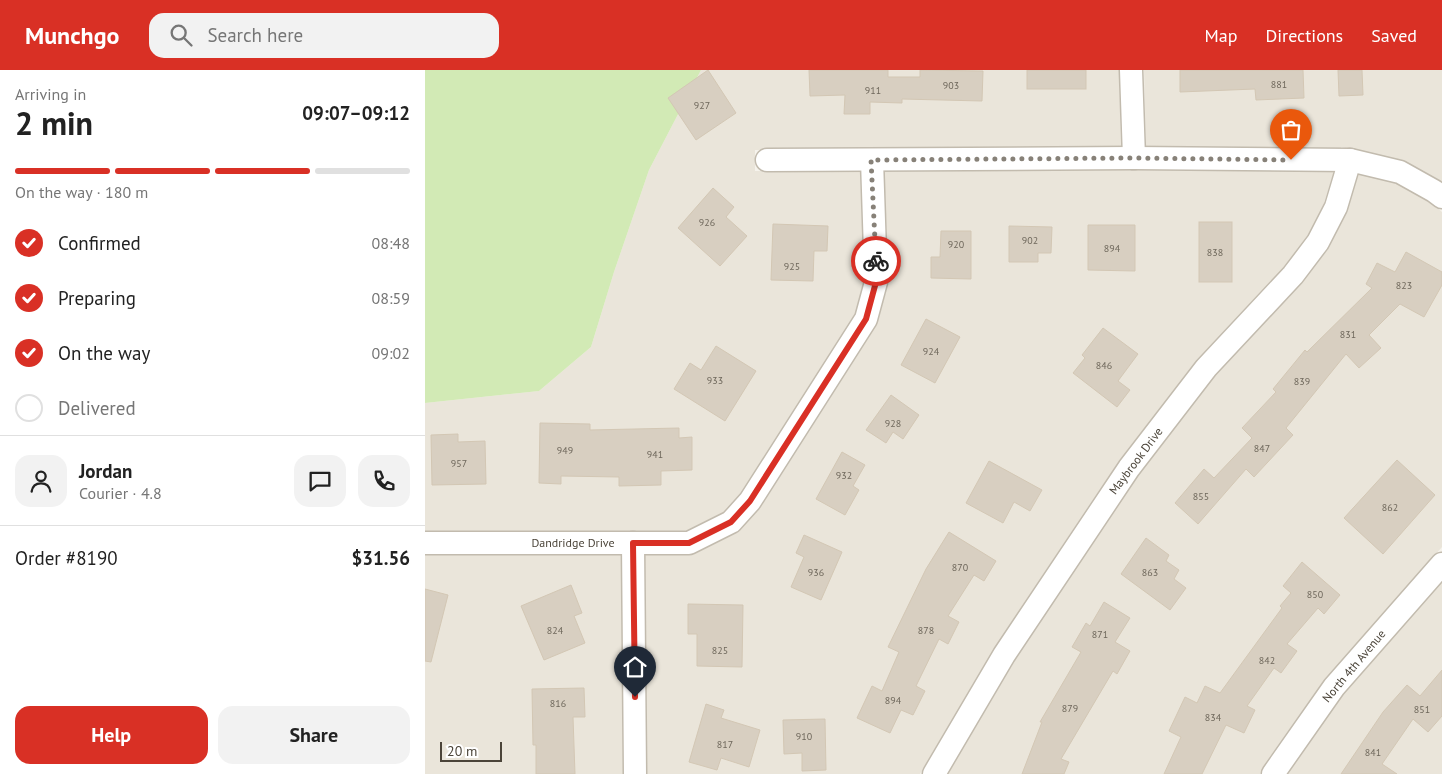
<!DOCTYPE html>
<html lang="en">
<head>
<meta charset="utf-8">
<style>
  :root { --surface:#fff; --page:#f2f2f2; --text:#222; --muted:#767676; --line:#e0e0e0; --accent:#d93025 }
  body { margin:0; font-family:"PT Sans",sans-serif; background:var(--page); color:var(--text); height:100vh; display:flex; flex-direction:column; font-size:19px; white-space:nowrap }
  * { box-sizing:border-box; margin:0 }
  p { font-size:16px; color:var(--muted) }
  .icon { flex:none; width:28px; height:28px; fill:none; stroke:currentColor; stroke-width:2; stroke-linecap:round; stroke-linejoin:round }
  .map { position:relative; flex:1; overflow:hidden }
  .panel { display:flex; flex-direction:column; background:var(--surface); width:425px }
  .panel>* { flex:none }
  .scale { position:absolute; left:15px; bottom:12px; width:62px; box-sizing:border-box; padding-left:5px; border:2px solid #4b4439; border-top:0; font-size:14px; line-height:18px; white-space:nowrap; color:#4b4439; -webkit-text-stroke:4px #fff; paint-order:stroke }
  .pin { position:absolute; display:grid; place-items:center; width:42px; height:42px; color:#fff; margin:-51px -21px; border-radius:50% 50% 50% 0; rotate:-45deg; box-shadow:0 0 5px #0007 }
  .pin .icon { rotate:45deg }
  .courier { position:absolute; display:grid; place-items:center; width:50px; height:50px; margin:-25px; border:4px solid #d93025; border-radius:50%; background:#fff; color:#222; box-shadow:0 1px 6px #0007 }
  .summary em { font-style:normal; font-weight:700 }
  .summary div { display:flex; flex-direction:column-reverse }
  .summary { display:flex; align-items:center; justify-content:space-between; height:85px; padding:0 15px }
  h1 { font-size:32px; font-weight:700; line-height:38px }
  .bar { display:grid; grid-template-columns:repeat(4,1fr); gap:8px 5px; align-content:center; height:60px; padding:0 15px }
  .bar i { height:6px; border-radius:4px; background:var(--line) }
  .bar .active { background:var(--accent) }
  .bar p { grid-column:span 4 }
  .line { display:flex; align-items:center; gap:12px; padding:0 15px; border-top:1px solid var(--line) }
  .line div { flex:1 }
  .round { display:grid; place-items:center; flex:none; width:52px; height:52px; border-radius:15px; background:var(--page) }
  ol { padding:0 15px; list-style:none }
  li { display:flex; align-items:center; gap:15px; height:55px }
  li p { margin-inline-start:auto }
  li .icon { padding:5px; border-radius:50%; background:var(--accent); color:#fff; stroke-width:4 }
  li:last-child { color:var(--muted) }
  li i { width:28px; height:28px; border:2px solid var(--line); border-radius:50% }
  .action { display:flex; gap:10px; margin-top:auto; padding:10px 15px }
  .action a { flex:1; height:58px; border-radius:15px; background:var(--accent); color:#fff; font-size:20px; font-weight:700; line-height:58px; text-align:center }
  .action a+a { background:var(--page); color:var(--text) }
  header { display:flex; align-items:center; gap:30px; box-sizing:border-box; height:70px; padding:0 25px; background:var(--accent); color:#fff }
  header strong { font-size:24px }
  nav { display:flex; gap:28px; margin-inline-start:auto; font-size:18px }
  .search { width:350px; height:45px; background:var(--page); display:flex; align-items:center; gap:12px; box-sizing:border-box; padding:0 18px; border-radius:15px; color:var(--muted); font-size:19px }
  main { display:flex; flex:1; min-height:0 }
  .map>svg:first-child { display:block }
</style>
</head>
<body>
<header>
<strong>Munchgo</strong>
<div class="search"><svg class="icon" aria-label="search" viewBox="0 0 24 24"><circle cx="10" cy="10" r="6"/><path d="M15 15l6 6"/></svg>Search here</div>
<nav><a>Map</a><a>Directions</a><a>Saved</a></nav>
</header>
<main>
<section class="panel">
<div class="summary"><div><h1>2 min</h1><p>Arriving in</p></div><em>09:07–09:12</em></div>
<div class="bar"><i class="active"></i><i class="active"></i><i class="active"></i><i></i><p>On the way · 180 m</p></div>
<ol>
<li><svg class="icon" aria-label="check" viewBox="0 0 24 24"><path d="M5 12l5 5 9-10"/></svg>Confirmed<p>08:48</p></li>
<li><svg class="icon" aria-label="check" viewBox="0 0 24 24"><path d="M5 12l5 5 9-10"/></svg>Preparing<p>08:59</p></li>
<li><svg class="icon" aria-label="check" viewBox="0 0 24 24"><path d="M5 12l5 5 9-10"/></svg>On the way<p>09:02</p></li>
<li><i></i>Delivered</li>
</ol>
<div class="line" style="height:90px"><a class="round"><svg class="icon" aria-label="person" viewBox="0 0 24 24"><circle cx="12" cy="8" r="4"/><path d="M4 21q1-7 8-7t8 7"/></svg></a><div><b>Jordan</b><p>Courier · 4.8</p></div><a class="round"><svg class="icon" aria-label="chat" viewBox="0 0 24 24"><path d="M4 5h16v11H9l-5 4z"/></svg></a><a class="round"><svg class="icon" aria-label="phone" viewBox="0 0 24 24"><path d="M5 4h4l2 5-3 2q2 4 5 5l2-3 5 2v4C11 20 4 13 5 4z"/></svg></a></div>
<div class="line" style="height:65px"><div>Order #8190</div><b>$31.56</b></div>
<div class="action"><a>Help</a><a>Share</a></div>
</section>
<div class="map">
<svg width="1017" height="704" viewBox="0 0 1017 704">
  <rect width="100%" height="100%" fill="#f6f3ec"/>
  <g fill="#eae5da">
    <path d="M 276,0 L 694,0 L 696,77 L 330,80 L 330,101 L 435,101 L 439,210 L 430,245 L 315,425 L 298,444 L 261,462 L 0,462 L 0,333 L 114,321 L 166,277 L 189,202 L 224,100 Z"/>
    <path d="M 719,0 L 1017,0 L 1017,112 L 981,93 L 916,77 L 915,80 L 721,77 Z"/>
    <path d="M 709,99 L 909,101 L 899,133 L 883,167 L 859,198 L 771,292 L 694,392 L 669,428 L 569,579 L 495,704 L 222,704 L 220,484 L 270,482 L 316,459 L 336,436 L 452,254 L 464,211 L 459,101 Z"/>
    <path d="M 933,103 L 970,112 L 1002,129 L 1017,142 L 1017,477 L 899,611 L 835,704 L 523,704 L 590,590 L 714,404 L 791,304 L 878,211 L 904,178 L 922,141 Z"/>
    <path d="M 0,484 L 196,484 L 198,704 L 0,704 Z"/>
    <path d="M 1017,512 L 1017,704 L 862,704 L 919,623 Z"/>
  </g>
  <path fill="#d2eab5" d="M 0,0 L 276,0 L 224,100 L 189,202 L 166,277 L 114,321 L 0,333 Z"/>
  <g fill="#d8cfc1" stroke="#d3c7b4">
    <path d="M 283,0 L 311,43 L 271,70 L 243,28 Z"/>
    <path d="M 384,0 L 463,0 L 463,7 L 495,7 L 495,0 L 558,1 L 557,31 L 477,29 L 477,33 L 445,32 L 445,44 L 419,44 L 420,25 L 385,26 Z"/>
    <rect x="602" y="0" width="59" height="19"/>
    <path d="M 755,0 L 878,0 L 879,28 L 831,30 L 830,19 L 755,22 Z"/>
    <path d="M 913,0 L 937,0 L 938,25 L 914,26 Z"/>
    <path d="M 288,118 L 309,137 L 301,147 L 322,166 L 295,196 L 253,158 Z"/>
    <rect x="774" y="152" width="33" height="60"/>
    <path d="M 348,154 L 403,156 L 402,181 L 389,181 L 388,211 L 346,210 Z"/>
    <path d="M 663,155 L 710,155 L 710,201 L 663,200 Z"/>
    <path d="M 584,156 L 627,157 L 626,183 L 613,183 L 613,192 L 584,192 Z"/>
    <path d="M 516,161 L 546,161 L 546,209 L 506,208 L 506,187 L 515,187 Z"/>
    <path d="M 981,182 L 1017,202 L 1017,215 L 999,247 L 975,234 L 944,265 L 956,278 L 934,298 L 921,284 L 861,358 L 868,365 L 829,407 L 821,399 L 773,454 L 750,433 L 779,399 L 789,408 L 827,368 L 817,358 L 851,322 L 848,319 L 880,280 L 882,282 L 947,218 L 941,214 L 952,193 L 970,202 Z"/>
    <path d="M 501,249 L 535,267 L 510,313 L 476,295 Z"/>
    <path d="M 678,258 L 713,284 L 693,311 L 705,320 L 692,337 L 648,303 L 660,288 L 657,285 Z"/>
    <path d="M 291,276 L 331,301 L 300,351 L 249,319 L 265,293 L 276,300 Z"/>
    <path d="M 466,325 L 494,345 L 478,369 L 468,362 L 461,373 L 441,360 Z"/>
    <path d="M 115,353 L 165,354 L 165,360 L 254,358 L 254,368 L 267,367 L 267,400 L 236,401 L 236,415 L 194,416 L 194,407 L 136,406 L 136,414 L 114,413 Z"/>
    <path d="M 33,364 L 33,372 L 60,371 L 61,414 L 7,415 L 6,365 Z"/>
    <path d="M 417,382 L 440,395 L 428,416 L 434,420 L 420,445 L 391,429 Z"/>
    <path d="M 972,390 L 1010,425 L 958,484 L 919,448 Z"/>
    <path d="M 564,391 L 617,420 L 605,441 L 589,432 L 578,453 L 541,433 Z"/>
    <path d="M 524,462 L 571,491 L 559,511 L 549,505 L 523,546 L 534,552 L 523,574 L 514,569 L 491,616 L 500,621 L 488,645 L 476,640 L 465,663 L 432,648 L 447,616 L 457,621 L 474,582 L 463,577 L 501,499 Z"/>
    <path d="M 379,465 L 417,482 L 396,530 L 366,517 L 379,487 L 371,483 Z"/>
    <path d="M 721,468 L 744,485 L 741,491 L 754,500 L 749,509 L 761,518 L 745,540 L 696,504 Z"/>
    <path d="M 877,492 L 915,525 L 899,544 L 893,538 L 862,574 L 872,581 L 856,603 L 849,598 L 822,636 L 830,640 L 819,663 L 801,655 L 777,704 L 739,704 L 756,667 L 744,661 L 760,627 L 772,633 L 780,616 L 795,623 L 857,538 L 855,536 L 866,523 L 858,516 Z"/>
    <path d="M 146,515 L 157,543 L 149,546 L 160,573 L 119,590 L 96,536 Z"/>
    <path d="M 0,519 L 23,525 L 6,592 L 0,591 Z"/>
    <path d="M 679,532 L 705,548 L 690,572 L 705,581 L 692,604 L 688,601 L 636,689 L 644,692 L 639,704 L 597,704 L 617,652 L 615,652 L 656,582 L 647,577 L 661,553 L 665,556 Z"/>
    <path d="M 263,534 L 318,535 L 317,597 L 272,596 L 272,564 L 263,564 Z"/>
    <path d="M 1017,600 L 1017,646 L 1003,662 L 988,649 L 957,694 L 972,704 L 916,704 L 958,642 L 982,615 L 995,626 Z"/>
    <path d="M 159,618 L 160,647 L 148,647 L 150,704 L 111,704 L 111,675 L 108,675 L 107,619 Z"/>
    <path d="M 281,634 L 299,640 L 296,648 L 335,660 L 324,697 L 296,688 L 292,700 L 264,692 Z"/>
    <path d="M 400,649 L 401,700 L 377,701 L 377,683 L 359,684 L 358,650 Z"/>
  </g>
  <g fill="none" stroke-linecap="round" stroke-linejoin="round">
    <g stroke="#c2bbae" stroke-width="25">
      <g id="minor">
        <path d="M 706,0 L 709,88"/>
        <path d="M 342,90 L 709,88 L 925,90 L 975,102 L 1009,121 L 1017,127"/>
        <path d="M 0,473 L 264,473 L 306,452 L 325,431 L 441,249 L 451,212 L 447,90"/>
        <path d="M 208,473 L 210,704"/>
        <path d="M 509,704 L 579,585 L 704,398 L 781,298 L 868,205 L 893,172 L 911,137 L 925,90"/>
        <path d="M 848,704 L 909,617 L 1017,494"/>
      </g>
    </g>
    <use href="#minor" stroke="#fff" stroke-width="22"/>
  </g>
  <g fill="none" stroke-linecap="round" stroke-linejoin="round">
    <path stroke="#878178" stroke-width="5" stroke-dasharray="0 9" d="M 451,191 L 446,90 L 708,88 L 866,90"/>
    <path stroke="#d93025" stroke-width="6" d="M 210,627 L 208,473 L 264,473 L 306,452 L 325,431 L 441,249 L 451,212 L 451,191"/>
  </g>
  <g text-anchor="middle" stroke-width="5" stroke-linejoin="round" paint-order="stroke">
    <g font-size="10" fill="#6e675b">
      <text x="854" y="18">881</text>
      <text x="526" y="19">903</text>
      <text x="448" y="24">911</text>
      <text x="277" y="39">927</text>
      <text x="282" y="156">926</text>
      <text x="605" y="174">902</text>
      <text x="531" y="178">920</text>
      <text x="687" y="182">894</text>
      <text x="790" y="186">838</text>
      <text x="367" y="200">925</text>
      <text x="979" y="219">823</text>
      <text x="923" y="268">831</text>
      <text x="506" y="285">924</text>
      <text x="679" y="299">846</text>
      <text x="290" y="314">933</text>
      <text x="877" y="315">839</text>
      <text x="468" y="357">928</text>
      <text x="837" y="382">847</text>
      <text x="140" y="384">949</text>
      <text x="230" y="388">941</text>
      <text x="34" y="397">957</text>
      <text x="419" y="409">932</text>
      <text x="776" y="430">855</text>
      <text x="965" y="441">862</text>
      <text x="535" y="501">870</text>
      <text x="391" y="506">936</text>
      <text x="725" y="506">863</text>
      <text x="890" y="528">850</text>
      <text x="130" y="564">824</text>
      <text x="501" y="564">878</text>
      <text x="675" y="568">871</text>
      <text x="295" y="584">825</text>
      <text x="842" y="594">842</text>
      <text x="468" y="634">894</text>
      <text x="133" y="637">816</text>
      <text x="645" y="642">879</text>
      <text x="997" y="643">851</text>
      <text x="788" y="651">834</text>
      <text x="379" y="670">910</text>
      <text x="300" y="678">817</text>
      <text x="948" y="686">841</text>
    </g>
    <g font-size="12" fill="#4b4439" stroke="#fff">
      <text transform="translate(711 391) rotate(-53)" y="4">Maybrook Drive</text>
      <text x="148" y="477">Dandridge Drive</text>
      <text transform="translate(929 596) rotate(-50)" y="4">North 4th Avenue</text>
    </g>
  </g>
</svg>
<div class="scale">20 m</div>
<div class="pin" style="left:866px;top:90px;background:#ea580c"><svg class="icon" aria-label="bag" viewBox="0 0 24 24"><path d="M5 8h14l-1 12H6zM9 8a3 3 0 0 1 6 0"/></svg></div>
<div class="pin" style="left:210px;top:627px;background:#1f2937"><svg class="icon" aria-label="home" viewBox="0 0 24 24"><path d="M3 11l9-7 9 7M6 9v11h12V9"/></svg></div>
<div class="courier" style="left:451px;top:191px"><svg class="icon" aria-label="bike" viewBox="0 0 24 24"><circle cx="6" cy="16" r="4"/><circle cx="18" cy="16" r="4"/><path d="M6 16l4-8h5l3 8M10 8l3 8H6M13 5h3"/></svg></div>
</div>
</main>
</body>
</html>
